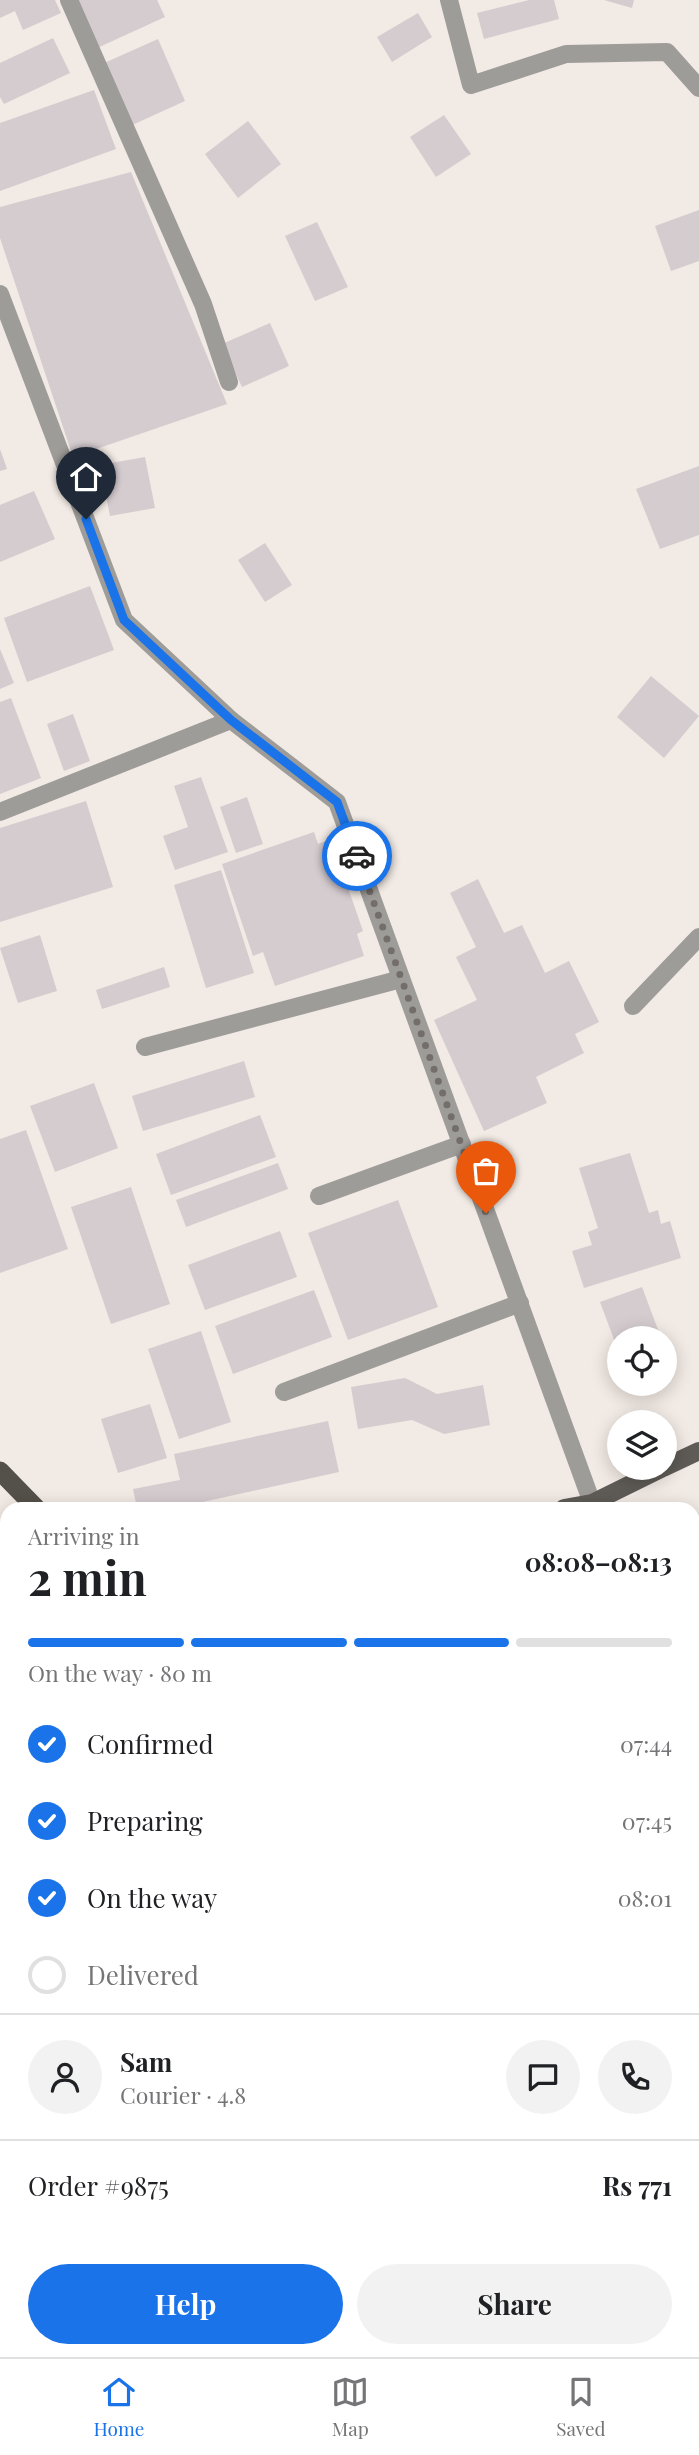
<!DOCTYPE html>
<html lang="en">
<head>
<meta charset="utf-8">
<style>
  :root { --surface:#fff; --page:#f2f2f2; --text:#202124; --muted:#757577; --line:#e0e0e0; --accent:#1a73e8 }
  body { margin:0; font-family:"Playfair Display",serif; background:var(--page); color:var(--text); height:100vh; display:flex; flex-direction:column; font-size:26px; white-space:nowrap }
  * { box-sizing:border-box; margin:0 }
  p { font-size:23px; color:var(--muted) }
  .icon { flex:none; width:38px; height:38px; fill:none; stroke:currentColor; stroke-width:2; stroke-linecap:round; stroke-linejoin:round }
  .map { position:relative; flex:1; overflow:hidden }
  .drawer { position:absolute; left:0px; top:1502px; width:700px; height:856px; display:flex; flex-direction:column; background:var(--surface); border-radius:21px 21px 0 0; box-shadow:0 4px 18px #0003 }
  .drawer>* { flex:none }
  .controls { position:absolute; left:607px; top:1326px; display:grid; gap:14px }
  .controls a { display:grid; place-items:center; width:70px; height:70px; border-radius:50%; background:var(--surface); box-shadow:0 4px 18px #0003; font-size:35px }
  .pin { position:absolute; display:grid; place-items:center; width:60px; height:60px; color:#fff; margin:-72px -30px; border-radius:50% 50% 50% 0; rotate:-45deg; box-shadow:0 0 7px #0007 }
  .pin .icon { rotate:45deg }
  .courier { position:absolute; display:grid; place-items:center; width:70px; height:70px; margin:-35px; border:5px solid #1a73e8; border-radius:50%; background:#fff; color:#222; box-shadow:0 2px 9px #0007 }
  .overview em { font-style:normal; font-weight:700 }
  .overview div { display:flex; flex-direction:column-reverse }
  .overview { display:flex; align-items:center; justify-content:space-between; height:119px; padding:0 28px }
  h1 { font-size:46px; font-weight:700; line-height:52px }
  .bar { display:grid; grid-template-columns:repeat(4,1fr); gap:10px 7px; align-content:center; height:84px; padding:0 28px }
  .bar i { height:9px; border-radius:5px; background:var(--line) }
  .bar .current { background:var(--accent) }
  .bar p { grid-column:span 4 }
  .line { display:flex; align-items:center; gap:18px; padding:0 28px; border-top:2px solid var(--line) }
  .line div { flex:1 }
  .round { display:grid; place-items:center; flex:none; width:74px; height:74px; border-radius:37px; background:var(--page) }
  ol { padding:0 28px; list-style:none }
  li { display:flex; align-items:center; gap:21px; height:77px }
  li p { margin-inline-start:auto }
  li .icon { padding:7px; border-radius:50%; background:var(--accent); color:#fff; stroke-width:4 }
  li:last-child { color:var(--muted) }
  li i { width:38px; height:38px; border:4px solid var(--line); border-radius:50% }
  .action { display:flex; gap:14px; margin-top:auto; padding:14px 28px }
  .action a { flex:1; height:80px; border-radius:42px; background:var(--accent); color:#fff; font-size:28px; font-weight:700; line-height:80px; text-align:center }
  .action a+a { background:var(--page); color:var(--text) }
  .tabs { display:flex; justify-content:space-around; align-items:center; height:98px; border-top:2px solid var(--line); background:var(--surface); font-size:19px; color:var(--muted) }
  .tabs a { display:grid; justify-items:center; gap:4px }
  .tabs .current { color:var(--accent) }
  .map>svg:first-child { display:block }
</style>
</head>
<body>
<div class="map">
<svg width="699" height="2357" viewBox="0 0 699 2357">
  <rect width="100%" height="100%" fill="#f2eae4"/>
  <g fill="#d5ccd0">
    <path d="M 0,0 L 55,0 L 61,13 L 23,30 L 15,11 L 0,18 Z"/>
    <path d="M 72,0 L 157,0 L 165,17 L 95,49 Z"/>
    <path d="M 529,0 L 554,0 L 559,19 L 484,39 L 477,13 Z"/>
    <path d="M 604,0 L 634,0 L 632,8 Z"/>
    <path d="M 418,13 L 432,37 L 392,62 L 377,37 Z"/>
    <path d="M 53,38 L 70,73 L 4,104 L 0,97 L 0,63 Z"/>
    <path d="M 158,39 L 185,101 L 130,126 L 102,64 Z"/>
    <path d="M 94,90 L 116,149 L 0,191 L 0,123 Z"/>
    <path d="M 444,115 L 471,154 L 436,177 L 410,137 Z"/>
    <path d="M 248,121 L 281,164 L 238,198 L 205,154 Z"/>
    <path d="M 131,172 L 227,404 L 73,457 L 0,238 L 0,207 Z"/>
    <path d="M 699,210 L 699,261 L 671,271 L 655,226 Z"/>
    <path d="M 317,222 L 348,287 L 315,301 L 285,236 Z"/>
    <path d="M 270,323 L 289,366 L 242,387 L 222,344 Z"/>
    <path d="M 0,449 L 7,469 L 0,471 Z"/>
    <path d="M 145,457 L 155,508 L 110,516 L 100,465 Z"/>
    <path d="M 699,466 L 699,535 L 660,549 L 636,489 Z"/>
    <path d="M 34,491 L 55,539 L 0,562 L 0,505 Z"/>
    <path d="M 265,543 L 292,585 L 265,602 L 238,560 Z"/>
    <path d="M 90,586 L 114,650 L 27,682 L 4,618 Z"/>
    <path d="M 0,649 L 14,683 L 0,689 Z"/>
    <path d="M 651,676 L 699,716 L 664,758 L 617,717 Z"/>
    <path d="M 11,698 L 41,778 L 0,794 L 0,702 Z"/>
    <path d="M 73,714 L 90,761 L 64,771 L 47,724 Z"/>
    <path d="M 201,777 L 228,852 L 175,870 L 163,836 L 188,827 L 174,786 Z"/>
    <path d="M 247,797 L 263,844 L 236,853 L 220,807 Z"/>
    <path d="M 86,801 L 113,887 L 0,922 L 0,828 Z"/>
    <path d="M 314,832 L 318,844 L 331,839 L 363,931 L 357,934 L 364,956 L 275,986 L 263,952 L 253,956 L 222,864 Z"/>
    <path d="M 221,870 L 254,973 L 206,988 L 174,885 Z"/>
    <path d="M 478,879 L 504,933 L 522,925 L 545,973 L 569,961 L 599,1022 L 575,1034 L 584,1053 L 536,1077 L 547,1103 L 484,1131 L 434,1020 L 477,1000 L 456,957 L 476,947 L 450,893 Z"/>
    <path d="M 40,935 L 57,991 L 18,1003 L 0,948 Z"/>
    <path d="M 164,967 L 170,987 L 102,1009 L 96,990 Z"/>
    <path d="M 244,1061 L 255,1097 L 143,1131 L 132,1096 Z"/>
    <path d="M 94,1083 L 118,1148 L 55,1172 L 30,1106 Z"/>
    <path d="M 260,1115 L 276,1157 L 171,1195 L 156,1154 Z"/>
    <path d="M 26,1130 L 68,1249 L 0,1273 L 0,1139 Z"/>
    <path d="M 630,1153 L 649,1213 L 658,1210 L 661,1224 L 670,1221 L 681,1258 L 584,1288 L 572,1251 L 592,1245 L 588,1232 L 598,1228 L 579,1168 Z"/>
    <path d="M 278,1163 L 288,1189 L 186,1227 L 176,1200 Z"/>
    <path d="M 131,1187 L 170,1304 L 111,1324 L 71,1207 Z"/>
    <path d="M 398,1200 L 438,1307 L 348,1340 L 308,1233 Z"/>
    <path d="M 280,1231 L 297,1277 L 205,1310 L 188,1265 Z"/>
    <path d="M 642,1287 L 660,1335 L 648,1339 L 620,1339 L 619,1353 L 600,1302 Z"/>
    <path d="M 314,1290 L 332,1337 L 233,1374 L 215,1326 Z"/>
    <path d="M 201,1331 L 231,1422 L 179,1439 L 148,1349 Z"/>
    <path d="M 405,1378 L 437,1394 L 483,1385 L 490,1425 L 444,1434 L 412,1420 L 358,1429 L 351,1387 Z"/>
    <path d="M 150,1404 L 167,1458 L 118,1473 L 101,1419 Z"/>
    <path d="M 328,1421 L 339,1472 L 189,1505 L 190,1508 L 137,1508 L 133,1489 L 180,1480 L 174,1454 Z"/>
    <path d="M 699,1584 L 699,1622 L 693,1609 L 693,1587 Z"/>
    <path d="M 7,1693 L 7,1755 L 0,1757 L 0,1696 Z"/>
    <path d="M 699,1756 L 699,1841 L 693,1843 L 693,1758 Z"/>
    <path d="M 7,2060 L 7,2103 L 0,2106 L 0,2063 Z"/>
    <path d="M 7,2240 L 7,2307 L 0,2288 L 0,2243 Z"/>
    <path d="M 83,2350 L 142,2350 L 144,2357 L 86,2357 Z"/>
    <path d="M 331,2350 L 411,2350 L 412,2356 L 333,2357 Z"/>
    <path d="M 484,2350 L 515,2350 L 516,2357 L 462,2357 Z"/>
  </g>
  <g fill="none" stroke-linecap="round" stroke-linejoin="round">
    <g stroke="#9e9c99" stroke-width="18">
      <path d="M 69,0 L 203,304 L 229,382"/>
      <path d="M 449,0 L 471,85 L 566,54 L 667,52 L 699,88"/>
      <path d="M 0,294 L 124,620 L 231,720 L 337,802 L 592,1503"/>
      <path d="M 0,812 L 231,720"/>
      <path d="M 633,1006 L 699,937"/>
      <path d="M 145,1047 L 401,979"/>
      <path d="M 319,1196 L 462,1144"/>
      <path d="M 284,1392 L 520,1303"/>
      <path d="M 0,2349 L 7,2346"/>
    </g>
    <g stroke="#5f5b56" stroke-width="18">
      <path d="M 665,1467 L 699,1451"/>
      <path d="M 564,1508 L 592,1503 L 663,1468"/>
    </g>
    <g stroke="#54504a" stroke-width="19">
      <path d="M 0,1471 L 36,1508"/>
      <path d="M 0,1577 L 7,1598"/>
      <path d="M 0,1641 L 7,1638"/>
    </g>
  </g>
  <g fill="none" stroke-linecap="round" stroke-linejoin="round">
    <path stroke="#736e6a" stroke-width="7" stroke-dasharray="0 12.6" d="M 357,856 L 486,1213"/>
    <path stroke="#1a73e8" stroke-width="9" d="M 86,519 L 124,620 L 231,720 L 337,802 L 357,856"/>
  </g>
</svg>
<div class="controls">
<a><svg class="icon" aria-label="locate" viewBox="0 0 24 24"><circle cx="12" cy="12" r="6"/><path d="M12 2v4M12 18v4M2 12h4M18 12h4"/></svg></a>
<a><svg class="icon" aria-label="layers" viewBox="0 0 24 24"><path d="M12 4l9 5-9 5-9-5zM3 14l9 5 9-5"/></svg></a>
</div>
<div class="pin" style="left:486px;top:1213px;background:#ea580c"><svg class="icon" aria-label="bag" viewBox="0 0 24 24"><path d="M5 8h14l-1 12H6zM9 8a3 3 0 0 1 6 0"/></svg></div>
<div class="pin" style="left:86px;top:519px;background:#1f2937"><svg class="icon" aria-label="home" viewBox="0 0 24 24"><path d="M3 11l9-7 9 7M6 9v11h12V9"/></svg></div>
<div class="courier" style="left:357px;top:856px"><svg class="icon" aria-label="car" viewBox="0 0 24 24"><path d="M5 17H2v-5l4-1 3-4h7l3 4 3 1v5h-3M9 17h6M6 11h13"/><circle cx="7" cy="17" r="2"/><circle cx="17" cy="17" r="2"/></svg></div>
<section class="drawer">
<div class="overview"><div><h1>2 min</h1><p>Arriving in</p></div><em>08:08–08:13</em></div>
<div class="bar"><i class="current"></i><i class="current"></i><i class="current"></i><i></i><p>On the way · 80 m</p></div>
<ol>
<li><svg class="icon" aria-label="check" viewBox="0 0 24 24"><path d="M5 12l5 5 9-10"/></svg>Confirmed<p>07:44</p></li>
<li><svg class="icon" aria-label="check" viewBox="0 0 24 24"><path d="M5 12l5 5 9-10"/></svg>Preparing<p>07:45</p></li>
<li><svg class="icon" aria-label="check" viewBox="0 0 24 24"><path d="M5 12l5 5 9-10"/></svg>On the way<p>08:01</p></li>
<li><i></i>Delivered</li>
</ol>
<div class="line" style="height:126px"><a class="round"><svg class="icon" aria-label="person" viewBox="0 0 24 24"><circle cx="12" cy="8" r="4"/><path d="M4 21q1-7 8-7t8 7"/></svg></a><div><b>Sam</b><p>Courier · 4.8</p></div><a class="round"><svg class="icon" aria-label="chat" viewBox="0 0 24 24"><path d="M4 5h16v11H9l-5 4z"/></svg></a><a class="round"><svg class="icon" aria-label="phone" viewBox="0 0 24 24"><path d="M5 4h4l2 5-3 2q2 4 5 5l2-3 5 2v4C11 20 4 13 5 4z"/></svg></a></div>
<div class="line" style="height:91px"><div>Order #9875</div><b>Rs 771</b></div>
<div class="action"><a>Help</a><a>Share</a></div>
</section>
</div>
<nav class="tabs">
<a class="current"><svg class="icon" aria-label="home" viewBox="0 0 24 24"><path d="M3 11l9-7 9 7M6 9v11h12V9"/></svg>Home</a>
<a><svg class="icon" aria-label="map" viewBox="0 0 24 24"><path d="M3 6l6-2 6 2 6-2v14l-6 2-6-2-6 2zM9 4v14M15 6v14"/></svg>Map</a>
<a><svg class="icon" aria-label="saved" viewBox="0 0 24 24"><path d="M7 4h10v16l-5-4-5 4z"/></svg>Saved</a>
</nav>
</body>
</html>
